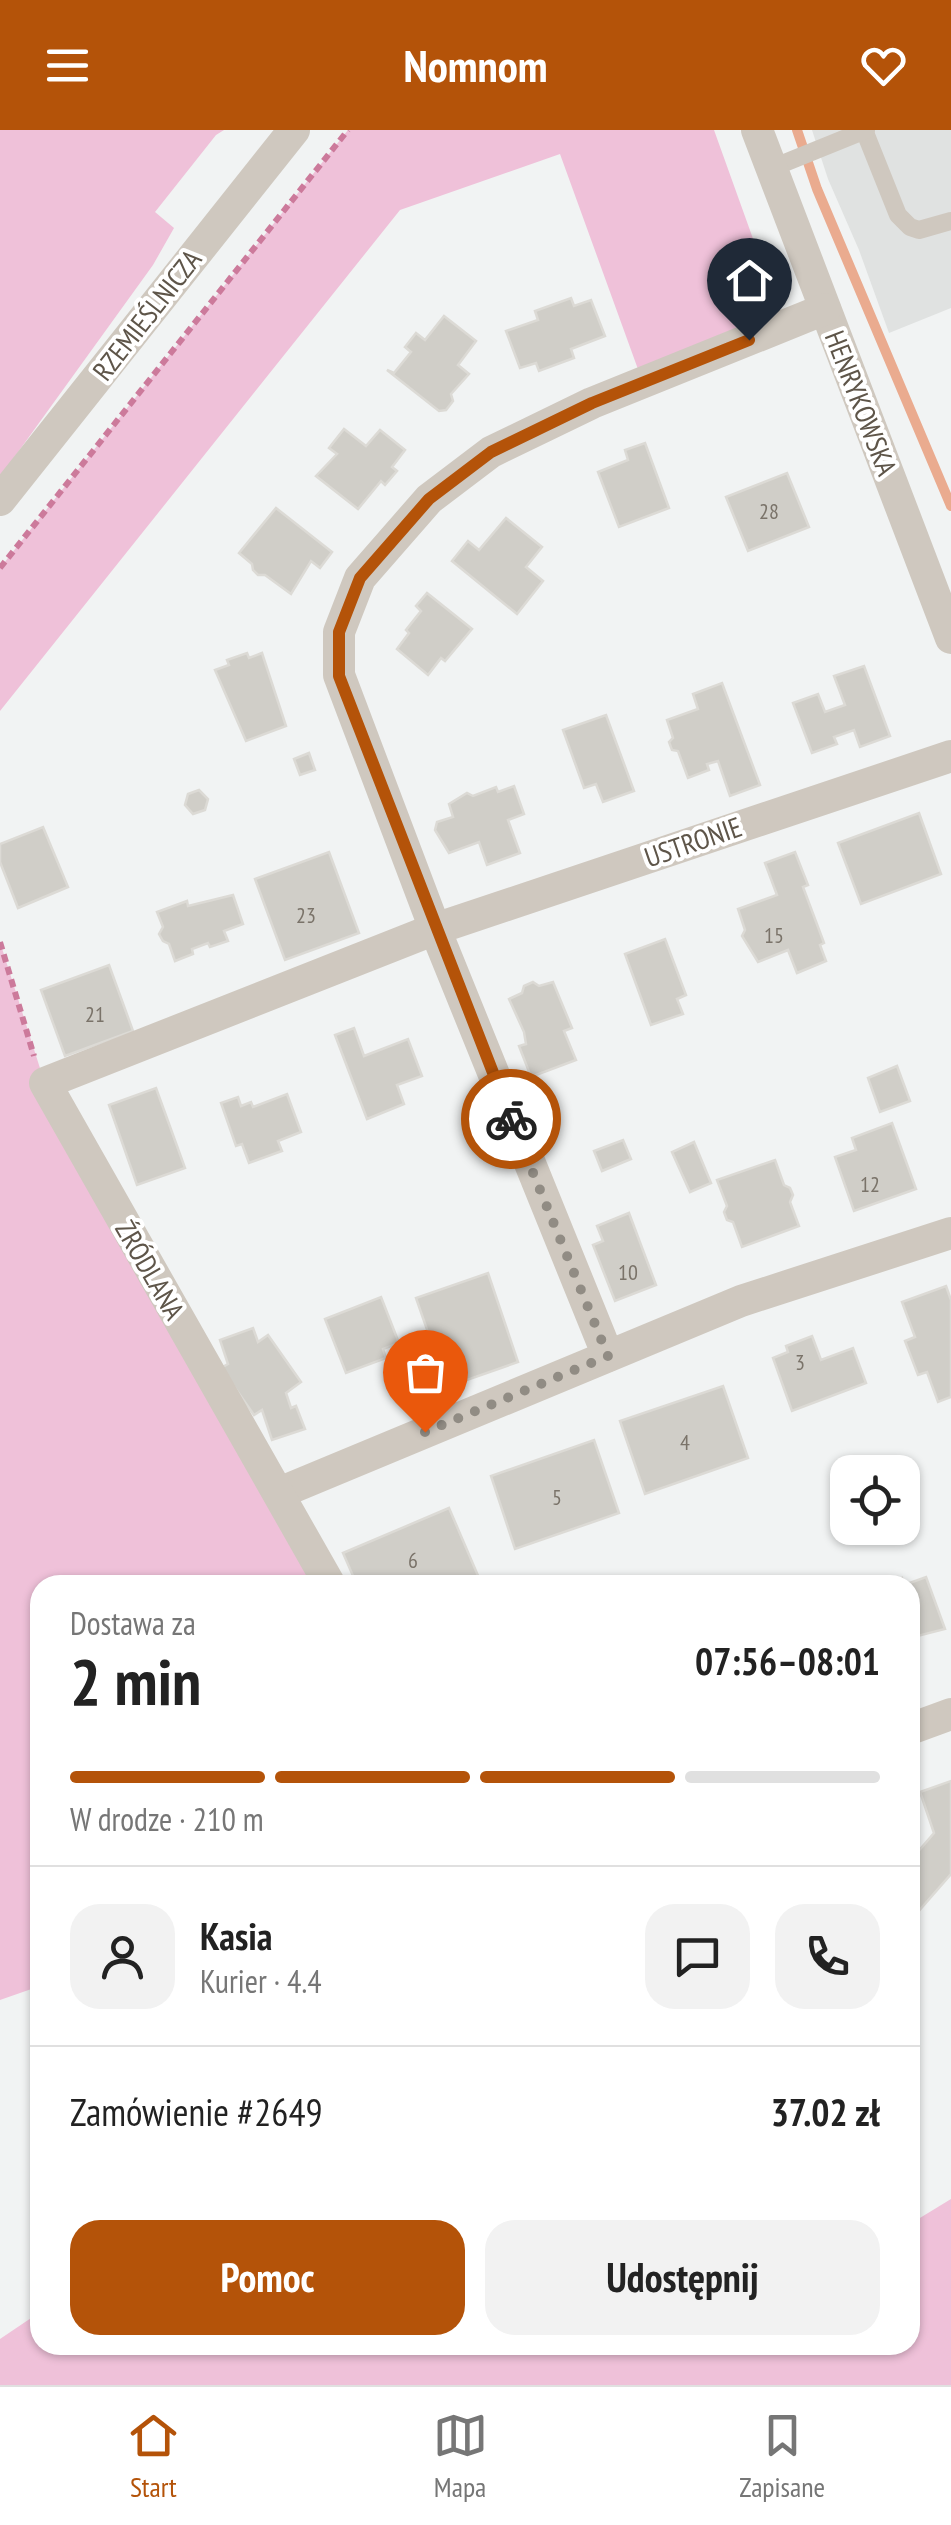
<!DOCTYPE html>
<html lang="pl">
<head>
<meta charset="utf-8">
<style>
  :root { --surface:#fff; --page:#f2f2f2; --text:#222; --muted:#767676; --line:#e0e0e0; --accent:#b45309 }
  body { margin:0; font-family:"PT Sans Narrow",sans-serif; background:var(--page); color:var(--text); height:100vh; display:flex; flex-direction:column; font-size:38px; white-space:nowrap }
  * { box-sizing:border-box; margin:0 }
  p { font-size:32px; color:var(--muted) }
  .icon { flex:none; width:55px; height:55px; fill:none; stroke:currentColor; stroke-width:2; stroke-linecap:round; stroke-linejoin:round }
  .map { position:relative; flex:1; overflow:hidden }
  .panel { position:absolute; left:30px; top:1445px; width:890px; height:780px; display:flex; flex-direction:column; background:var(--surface); border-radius:30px; box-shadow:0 2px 8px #0004 }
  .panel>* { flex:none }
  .controls { position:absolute; left:830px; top:1325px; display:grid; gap:20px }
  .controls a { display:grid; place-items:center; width:90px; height:90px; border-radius:20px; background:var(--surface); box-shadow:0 2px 8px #0004; font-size:50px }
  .pin { position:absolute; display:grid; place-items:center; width:85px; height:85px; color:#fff; margin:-102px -42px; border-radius:50% 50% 50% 0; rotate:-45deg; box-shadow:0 0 10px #0007 }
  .pin .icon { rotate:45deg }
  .courier { position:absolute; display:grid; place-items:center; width:100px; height:100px; margin:-50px; border:8px solid #b45309; border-radius:50%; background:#fff; color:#222; box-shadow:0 2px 12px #0007 }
  .headline em { font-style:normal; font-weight:700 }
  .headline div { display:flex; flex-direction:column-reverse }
  .headline { display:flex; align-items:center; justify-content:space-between; height:170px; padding:0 40px }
  h1 { font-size:65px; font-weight:700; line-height:75px }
  .bar { display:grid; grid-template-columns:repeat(4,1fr); gap:15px 10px; align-content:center; height:120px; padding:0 40px }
  .bar i { height:12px; border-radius:8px; background:var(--line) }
  .bar .current { background:var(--accent) }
  .bar p { grid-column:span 4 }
  .line { display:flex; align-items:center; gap:25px; padding:0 40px; border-top:2px solid var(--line) }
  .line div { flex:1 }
  .round { display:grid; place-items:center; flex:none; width:105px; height:105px; border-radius:30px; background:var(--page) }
  .primary-button { display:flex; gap:20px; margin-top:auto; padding:20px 40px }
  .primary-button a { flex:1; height:115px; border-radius:30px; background:var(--accent); color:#fff; font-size:40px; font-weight:700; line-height:115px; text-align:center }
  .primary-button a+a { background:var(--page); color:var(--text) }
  header { display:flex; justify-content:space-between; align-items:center; height:130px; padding:0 40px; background:var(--accent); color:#fff; font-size:45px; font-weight:700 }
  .tab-bar { display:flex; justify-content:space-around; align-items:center; height:140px; border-top:2px solid var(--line); background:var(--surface); font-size:28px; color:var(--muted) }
  .tab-bar a { display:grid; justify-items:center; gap:5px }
  .tab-bar .current { color:var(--accent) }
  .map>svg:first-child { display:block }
</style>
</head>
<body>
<header><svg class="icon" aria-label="menu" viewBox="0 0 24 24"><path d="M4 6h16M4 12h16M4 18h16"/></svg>Nomnom<svg class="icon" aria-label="heart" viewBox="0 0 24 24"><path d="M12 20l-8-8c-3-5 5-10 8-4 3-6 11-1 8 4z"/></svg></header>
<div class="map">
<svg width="951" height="2255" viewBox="0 0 951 2255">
  <rect width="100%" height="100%" fill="#f1f3f3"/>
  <path fill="#e0e2e1" d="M 812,0 L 951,0 L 951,178 L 889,203 L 859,120 L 828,49 Z"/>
  <g fill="#efc1d9">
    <path d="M 0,0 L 224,0 L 216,5 L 155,82 L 174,98 L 153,135 L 0,347 Z"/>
    <path d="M 348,0 L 714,0 L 784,195 L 643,253 L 560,24 L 400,80 L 0,581 L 0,438 Z"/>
    <path d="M 0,812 L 45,954 L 330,1455 L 40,1455 L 40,1856 L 0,1870 Z"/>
    <path d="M 951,2069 L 951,2255 L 0,2255 L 0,2209 L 40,2182 L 40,2215 L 910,2215 L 910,2094 Z"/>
  </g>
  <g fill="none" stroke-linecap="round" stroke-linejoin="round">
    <path stroke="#eaab8f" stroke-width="10" d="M 797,0 L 817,59 L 951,376"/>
  </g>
  <g fill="#d0cec8" stroke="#dcdad5" stroke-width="2.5">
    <path d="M 571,168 L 574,176 L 591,170 L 605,206 L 571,219 L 574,228 L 539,241 L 536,233 L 520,238 L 506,201 L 538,190 L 535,181 Z"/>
    <path d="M 444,186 L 476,211 L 458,235 L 469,244 L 451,264 L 453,271 L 446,280 L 439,281 L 387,240 L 394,243 L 411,222 L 405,217 L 416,203 L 425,210 Z"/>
    <path d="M 344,299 L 366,316 L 380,300 L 405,320 L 392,337 L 397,341 L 385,355 L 381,351 L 358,379 L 316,346 L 337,324 L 329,318 Z"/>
    <path d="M 645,313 L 669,378 L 619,397 L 598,342 L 628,330 L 625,320 Z"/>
    <path d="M 787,343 L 809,397 L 748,421 L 726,367 Z"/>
    <path d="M 276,378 L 332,422 L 320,438 L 311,431 L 291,464 L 265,445 L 258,445 L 253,440 L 252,434 L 239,423 Z"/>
    <path d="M 506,388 L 542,417 L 526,437 L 543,451 L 517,484 L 452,431 L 468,411 L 479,420 Z"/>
    <path d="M 427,463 L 472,499 L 445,531 L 441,528 L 428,545 L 397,519 L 409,503 L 406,500 L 421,481 L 416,476 Z"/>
    <path d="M 247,523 L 249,528 L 262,523 L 286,596 L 246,611 L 215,540 L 229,535 L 227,530 Z"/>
    <path d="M 864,536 L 890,606 L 860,617 L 854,600 L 834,607 L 837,614 L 812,623 L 793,573 L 818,564 L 825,582 L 845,575 L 834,546 Z"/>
    <path d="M 722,553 L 760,655 L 730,666 L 718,631 L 707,634 L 709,640 L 688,648 L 678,621 L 672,620 L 669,612 L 673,608 L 667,590 L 698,579 L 693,564 Z"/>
    <path d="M 606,585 L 634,661 L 603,672 L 596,654 L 584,658 L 563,600 Z"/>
    <path d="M 309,623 L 315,640 L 300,645 L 294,629 Z"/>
    <path d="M 514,656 L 524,684 L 508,690 L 520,723 L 487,735 L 479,712 L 449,723 L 435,700 L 437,692 L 453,687 L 449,674 L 467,663 L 473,666 L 496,657 L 498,662 Z"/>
    <path d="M 199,660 L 208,669 L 205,680 L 193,684 L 185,675 L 188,664 Z"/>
    <path d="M 919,683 L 941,744 L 861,774 L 838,713 Z"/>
    <path d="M 43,697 L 68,757 L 18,778 L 0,732 L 0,714 Z"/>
    <path d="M 329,722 L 359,803 L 285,830 L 255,749 Z"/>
    <path d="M 795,722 L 808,755 L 803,757 L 824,813 L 820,815 L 826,831 L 797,843 L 788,820 L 758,832 L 742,806 L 745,800 L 738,779 L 777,765 L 765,733 Z"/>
    <path d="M 233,765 L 243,794 L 224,801 L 228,811 L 210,817 L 208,813 L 192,819 L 193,824 L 175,831 L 169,814 L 163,811 L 159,804 L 163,797 L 157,782 L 187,771 L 188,776 Z"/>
    <path d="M 665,809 L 686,865 L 677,869 L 683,884 L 651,895 L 625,824 Z"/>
    <path d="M 109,835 L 133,901 L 65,926 L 41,860 Z"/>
    <path d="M 533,852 L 539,856 L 553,852 L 572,898 L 564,901 L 576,930 L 531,947 L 519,916 L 526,914 L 524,902 L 509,869 L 522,863 L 524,856 Z"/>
    <path d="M 354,898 L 364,926 L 408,909 L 422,946 L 397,955 L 404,974 L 367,989 L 335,905 Z"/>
    <path d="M 897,936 L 910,971 L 880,982 L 868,948 Z"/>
    <path d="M 156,958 L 185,1038 L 137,1055 L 109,975 Z"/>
    <path d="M 287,964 L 301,1002 L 278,1011 L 282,1021 L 249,1033 L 242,1014 L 236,1016 L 221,973 L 238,967 L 241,976 L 251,972 L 253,977 Z"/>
    <path d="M 892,993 L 916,1059 L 854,1081 L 835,1027 L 856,1020 L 852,1008 Z"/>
    <path d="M 623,1010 L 631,1029 L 602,1041 L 594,1021 Z"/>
    <path d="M 694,1012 L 711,1053 L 690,1062 L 672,1022 Z"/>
    <path d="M 775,1030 L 784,1055 L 790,1058 L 793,1065 L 790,1072 L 799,1096 L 742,1117 L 733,1092 L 727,1090 L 724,1082 L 727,1076 L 717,1050 Z"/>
    <path d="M 629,1083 L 656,1155 L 615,1171 L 593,1115 L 603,1111 L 597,1096 Z"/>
    <path d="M 488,1143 L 518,1232 L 447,1257 L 416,1168 Z"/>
    <path d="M 946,1156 L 951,1170 L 951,1267 L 938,1272 L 927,1242 L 918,1245 L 905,1211 L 915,1207 L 902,1172 Z"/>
    <path d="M 381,1167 L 399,1213 L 383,1219 L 386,1228 L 346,1243 L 325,1189 Z"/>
    <path d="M 253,1198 L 258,1212 L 268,1205 L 301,1252 L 286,1263 L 291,1278 L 296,1276 L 305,1299 L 272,1310 L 262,1280 L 254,1285 L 221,1238 L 228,1234 L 220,1210 Z"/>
    <path d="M 812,1206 L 821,1230 L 853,1218 L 866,1253 L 792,1281 L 773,1228 L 788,1222 L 786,1216 Z"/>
    <path d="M 723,1256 L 748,1328 L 645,1364 L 620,1291 Z"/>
    <path d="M 594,1310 L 619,1383 L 515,1419 L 491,1346 Z"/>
    <path d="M 449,1378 L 482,1455 L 357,1455 L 343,1423 Z"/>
    <path d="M 926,1447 L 945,1499 L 910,1508 L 910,1455 L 884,1455 L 902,1448 L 904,1455 Z"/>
    <path d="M 951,1651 L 951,1744 L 917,1783 L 910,1777 L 910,1731 L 934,1703 L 920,1662 Z"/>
  </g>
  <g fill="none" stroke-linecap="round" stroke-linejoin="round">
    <g stroke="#cc7a9b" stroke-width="6" stroke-dasharray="8 5" stroke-linecap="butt">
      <path d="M 0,438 L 348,0"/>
      <path d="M 0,812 L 34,926"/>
    </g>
    <g stroke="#cfc8bf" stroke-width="18">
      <path d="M 864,0 L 898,85 L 910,97 L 919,100 L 951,91"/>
      <path d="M 772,38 L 866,0"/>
    </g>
    <g stroke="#cfc8bf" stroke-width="32">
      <path d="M 757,0 L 951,508"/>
      <path d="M 0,370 L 294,0"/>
      <path d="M 608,1226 L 435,799 L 339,545 L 339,502 L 360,448 L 429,369 L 491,322 L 592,273 L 825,179"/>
      <path d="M 279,1363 L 741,1171 L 951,1103"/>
      <path d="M 330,1455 L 45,953 L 435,799 L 951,626"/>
      <path d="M 910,1599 L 951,1584"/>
    </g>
  </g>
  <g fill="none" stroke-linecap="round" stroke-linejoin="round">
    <path stroke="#918c84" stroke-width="10" stroke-dasharray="0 18" d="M 425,1302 L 608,1226 L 511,989"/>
    <path stroke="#b45309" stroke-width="12" d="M 511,989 L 339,546 L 339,502 L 360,448 L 429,369 L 491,322 L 592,273 L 749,210"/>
  </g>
  <g text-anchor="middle" stroke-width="8" stroke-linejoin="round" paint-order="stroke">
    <g font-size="22" fill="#7a7369">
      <text x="769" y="389">28</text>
      <text x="306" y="793">23</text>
      <text x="774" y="813">15</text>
      <text x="95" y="892">21</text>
      <text x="870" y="1062">12</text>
      <text x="628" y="1150">10</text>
      <text x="800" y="1240">3</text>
      <text x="685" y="1320">4</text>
      <text x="557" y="1375">5</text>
      <text x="413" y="1438">6</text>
    </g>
    <g font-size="28" fill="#5e5549" stroke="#fff">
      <text transform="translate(147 185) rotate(-52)" y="10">RZEMIEŚLNICZA</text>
      <text transform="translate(861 273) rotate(69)" y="10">HENRYKOWSKA</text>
      <text transform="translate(693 712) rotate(-19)" y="10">USTRONIE</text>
      <text transform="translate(150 1140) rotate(60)" y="10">ŹRÓDLANA</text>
    </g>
  </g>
</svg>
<div class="controls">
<a><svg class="icon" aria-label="locate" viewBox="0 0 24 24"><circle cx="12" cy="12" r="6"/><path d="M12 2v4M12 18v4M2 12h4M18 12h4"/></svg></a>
</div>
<div class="pin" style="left:425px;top:1302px;background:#ea580c"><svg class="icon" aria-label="bag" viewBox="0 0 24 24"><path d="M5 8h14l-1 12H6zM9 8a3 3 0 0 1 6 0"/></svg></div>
<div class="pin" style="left:749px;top:210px;background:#1f2937"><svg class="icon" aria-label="home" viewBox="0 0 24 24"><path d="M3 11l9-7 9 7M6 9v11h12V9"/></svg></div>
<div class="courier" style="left:511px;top:989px"><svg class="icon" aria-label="bike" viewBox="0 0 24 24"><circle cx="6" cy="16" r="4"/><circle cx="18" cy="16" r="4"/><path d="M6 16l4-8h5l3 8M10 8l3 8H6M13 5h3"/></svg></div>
<section class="panel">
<div class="headline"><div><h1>2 min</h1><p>Dostawa za</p></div><em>07:56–08:01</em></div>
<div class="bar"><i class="current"></i><i class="current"></i><i class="current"></i><i></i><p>W drodze · 210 m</p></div>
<div class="line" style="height:180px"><a class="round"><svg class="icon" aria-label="person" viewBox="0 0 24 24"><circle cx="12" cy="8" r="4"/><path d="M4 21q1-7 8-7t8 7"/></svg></a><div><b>Kasia</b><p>Kurier · 4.4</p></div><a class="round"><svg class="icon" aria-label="chat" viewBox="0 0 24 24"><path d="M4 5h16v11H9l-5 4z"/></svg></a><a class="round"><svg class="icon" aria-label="phone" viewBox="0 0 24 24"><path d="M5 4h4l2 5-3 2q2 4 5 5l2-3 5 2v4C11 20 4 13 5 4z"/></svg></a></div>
<div class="line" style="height:130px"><div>Zamówienie #2649</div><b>37.02 zł</b></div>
<div class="primary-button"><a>Pomoc</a><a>Udostępnij</a></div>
</section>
</div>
<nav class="tab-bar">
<a class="current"><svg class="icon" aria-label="home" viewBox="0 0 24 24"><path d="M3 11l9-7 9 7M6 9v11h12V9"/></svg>Start</a>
<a><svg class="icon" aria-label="map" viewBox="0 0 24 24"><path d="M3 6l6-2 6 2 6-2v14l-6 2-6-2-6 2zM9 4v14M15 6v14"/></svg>Mapa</a>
<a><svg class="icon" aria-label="saved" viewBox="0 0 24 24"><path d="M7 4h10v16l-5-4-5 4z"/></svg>Zapisane</a>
</nav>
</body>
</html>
